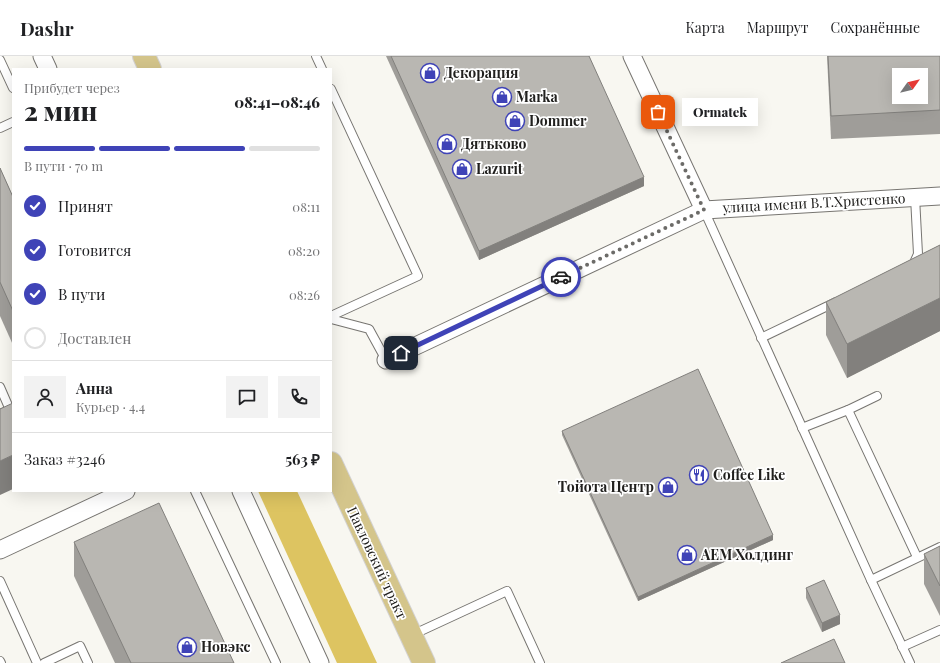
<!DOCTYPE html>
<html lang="ru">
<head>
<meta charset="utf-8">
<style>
  :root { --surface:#fff; --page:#f2f2f2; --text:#202124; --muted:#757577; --line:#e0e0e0; --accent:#3f43b7 }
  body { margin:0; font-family:"Playfair Display",serif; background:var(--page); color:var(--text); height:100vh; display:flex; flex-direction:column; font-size:15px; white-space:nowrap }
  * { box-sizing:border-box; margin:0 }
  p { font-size:13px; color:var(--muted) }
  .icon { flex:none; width:22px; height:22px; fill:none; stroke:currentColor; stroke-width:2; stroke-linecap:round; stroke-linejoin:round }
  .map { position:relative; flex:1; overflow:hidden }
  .panel { position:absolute; left:12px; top:12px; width:320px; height:424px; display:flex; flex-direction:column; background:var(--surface); border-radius:0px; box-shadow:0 4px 16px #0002 }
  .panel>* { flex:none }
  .needle { width:26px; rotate:56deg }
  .controls { position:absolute; left:892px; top:12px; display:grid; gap:8px }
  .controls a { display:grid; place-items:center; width:36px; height:36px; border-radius:0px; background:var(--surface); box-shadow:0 4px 16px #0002; font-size:20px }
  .pin { position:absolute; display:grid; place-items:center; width:34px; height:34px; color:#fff; margin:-17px; border-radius:8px; box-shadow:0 2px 6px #0006 }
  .courier { position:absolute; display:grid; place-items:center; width:40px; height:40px; margin:-20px; border:3px solid #3f43b7; border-radius:50%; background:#fff; color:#222; box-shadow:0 1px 5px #0007 }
  .bubble { position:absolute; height:28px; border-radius:0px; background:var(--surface); box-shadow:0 4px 16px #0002; font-size:13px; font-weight:800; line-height:28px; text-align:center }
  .summary em { font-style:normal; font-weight:800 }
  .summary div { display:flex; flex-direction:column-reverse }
  .summary { display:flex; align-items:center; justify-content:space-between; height:68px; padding:0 12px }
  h1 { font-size:26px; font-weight:800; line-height:30px }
  .bar { display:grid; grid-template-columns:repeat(4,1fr); gap:6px 4px; align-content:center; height:48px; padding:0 12px }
  .bar i { height:5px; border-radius:3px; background:var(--line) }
  .bar .selected { background:var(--accent) }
  .bar p { grid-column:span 4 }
  .line { display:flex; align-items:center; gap:10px; padding:0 12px; border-top:1px solid var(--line) }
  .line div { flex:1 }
  .round { display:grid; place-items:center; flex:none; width:42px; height:42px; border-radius:0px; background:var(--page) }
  ol { padding:0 12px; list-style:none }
  li { display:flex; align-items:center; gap:12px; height:44px }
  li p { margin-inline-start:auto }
  li .icon { padding:4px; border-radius:50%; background:var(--accent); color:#fff; stroke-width:4 }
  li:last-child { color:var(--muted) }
  li i { width:22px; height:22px; border:2px solid var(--line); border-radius:50% }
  header { display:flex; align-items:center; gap:24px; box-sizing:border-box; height:56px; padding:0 20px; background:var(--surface); border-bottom:1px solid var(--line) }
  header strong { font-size:19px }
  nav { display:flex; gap:22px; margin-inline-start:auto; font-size:14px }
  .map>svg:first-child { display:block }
</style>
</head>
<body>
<header>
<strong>Dashr</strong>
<nav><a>Карта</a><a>Маршрут</a><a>Сохранённые</a></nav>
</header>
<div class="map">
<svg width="940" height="607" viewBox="0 0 940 607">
  <rect width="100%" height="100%" fill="#f8f7f1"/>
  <path fill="#ddc461" d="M 258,435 L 297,435 L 377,607 L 337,607 Z"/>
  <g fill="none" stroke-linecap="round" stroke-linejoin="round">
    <g stroke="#777571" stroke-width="10">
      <g id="lane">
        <path d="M 316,0 L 322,13"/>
        <path d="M 0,4 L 13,32"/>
        <path d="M 331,33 L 418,220 L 331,260"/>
        <path d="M 0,72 L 13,66"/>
        <path d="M 704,154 L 871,524 L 910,607"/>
        <path d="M 913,209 L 918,198 L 915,141"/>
        <path d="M 331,263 L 369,273 L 386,304"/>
        <path d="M 761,282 L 836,246"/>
        <path d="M 0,331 L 10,354 L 0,358"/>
        <path d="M 848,354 L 917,501"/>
        <path d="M 802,372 L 848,354 L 877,340"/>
        <path d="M 195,435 L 276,607"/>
        <path d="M 871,524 L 940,491"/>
        <path d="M 0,525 L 37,607"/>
        <path d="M 412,579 L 507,535 L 540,607"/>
        <path d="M 902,591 L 940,574"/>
        <path d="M 0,605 L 1,607"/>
        <path d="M 44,607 L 80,590 L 88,607"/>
      </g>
    </g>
    <g stroke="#777571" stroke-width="19">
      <g id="street">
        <path d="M 42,0 L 48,13"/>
        <path d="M 632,0 L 704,154"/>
        <path d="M 386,304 L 704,154 L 940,140"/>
        <path d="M 241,435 L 320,607"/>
        <path d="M 0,494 L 126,435"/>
      </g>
    </g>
    <g stroke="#d3d2d2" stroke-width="24">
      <g id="primary">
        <path d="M 144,0 L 150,13"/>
        <path d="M 331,407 L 424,607"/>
      </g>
    </g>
    <use href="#lane" stroke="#fff" stroke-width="8"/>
    <use href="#street" stroke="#fff" stroke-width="17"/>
    <use href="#primary" stroke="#d4c58b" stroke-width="22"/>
  </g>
  <g fill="#9f9d99">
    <path d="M 386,0 L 589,0 L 644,130 L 479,204 Z"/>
    <path d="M 827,0 L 940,0 L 940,78 L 831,83 Z"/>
    <path d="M 0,112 L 13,141 L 13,289 L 0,260 Z"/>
    <path d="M 940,189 L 940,275 L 847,322 L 826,279 L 826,246 Z"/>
    <path d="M 562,375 L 773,484 L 638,545 L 562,379 Z"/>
    <path d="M 74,486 L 234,607 L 115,607 L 74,520 Z"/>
    <path d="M 940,490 L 940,560 L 924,528 L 924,498 Z"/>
    <path d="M 806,532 L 840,568 L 822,576 L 806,542 Z"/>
  </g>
  <g fill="#82807d">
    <path d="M 644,121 L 644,130 L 479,204 L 479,195 Z"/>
    <path d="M 940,242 L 940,275 L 847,322 L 847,288 Z"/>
    <path d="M 13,399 L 13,433 L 0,439 L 0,405 Z"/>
    <path d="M 773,479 L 773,484 L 638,545 L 638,541 Z"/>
    <path d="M 840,559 L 840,568 L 822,576 L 822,567 Z"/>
  </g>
  <g fill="#b9b7b2" stroke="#82807d" fill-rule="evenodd">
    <path d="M 391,0 L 589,0 L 644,121 L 479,195 Z"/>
    <path d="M 828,0 L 940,0 L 940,54 L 831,60 ZM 899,19 L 921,19 L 921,41 L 899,41 Z"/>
    <path d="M 0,112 L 13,141 L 13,255 L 0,226 Z"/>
    <path d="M 940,189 L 940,242 L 847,288 L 826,246 Z"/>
    <path d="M 698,313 L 773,479 L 638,541 L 562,375 Z"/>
    <path d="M 13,347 L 13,399 L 0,405 L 0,353 Z"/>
    <path d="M 159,447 L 234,607 L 131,607 L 74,486 Z"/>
    <path d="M 940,490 L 940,530 L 924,498 Z"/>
    <path d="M 824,524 L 840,559 L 822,567 L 806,532 Z"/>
    <path d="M 834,583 L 845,607 L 781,607 Z"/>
  </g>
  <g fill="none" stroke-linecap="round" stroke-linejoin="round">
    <path stroke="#6c6b68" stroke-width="4" stroke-dasharray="0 7.2" d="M 561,221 L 704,154 L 658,56"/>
    <path stroke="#3f43b7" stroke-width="5" d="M 401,297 L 561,221"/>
  </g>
  <defs>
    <g id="shop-ring" transform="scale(1)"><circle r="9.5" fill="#fff" stroke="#3f43b7" stroke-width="1.5"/><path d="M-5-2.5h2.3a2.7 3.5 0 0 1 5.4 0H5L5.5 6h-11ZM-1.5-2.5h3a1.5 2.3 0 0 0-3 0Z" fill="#3f43b7"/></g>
    <g id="restaurant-ring" transform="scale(1)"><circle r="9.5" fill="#fff" stroke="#3f43b7" stroke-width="1.5"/><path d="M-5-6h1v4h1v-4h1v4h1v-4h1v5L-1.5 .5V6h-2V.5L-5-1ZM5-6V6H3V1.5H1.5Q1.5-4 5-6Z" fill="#3f43b7"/></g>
  </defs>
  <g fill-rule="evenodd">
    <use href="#shop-ring" x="430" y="17"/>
    <use href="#shop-ring" x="502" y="41"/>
    <use href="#shop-ring" x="515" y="65"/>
    <use href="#shop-ring" x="447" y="88"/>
    <use href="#shop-ring" x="462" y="113"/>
    <use href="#restaurant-ring" x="699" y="419"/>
    <use href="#shop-ring" x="668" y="431"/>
    <use href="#shop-ring" x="687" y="499"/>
    <use href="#shop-ring" x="187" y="591"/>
  </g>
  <g text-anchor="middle" stroke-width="3.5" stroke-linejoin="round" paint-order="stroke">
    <g font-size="14" font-weight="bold" fill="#21201e" stroke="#fff" text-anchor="start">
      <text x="444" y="22">Декорация</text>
      <text x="516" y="46">Marka</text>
      <text x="529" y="70">Dommer</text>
      <text x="461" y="93">Дятьково</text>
      <text x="476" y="118">Lazurit</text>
      <text x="713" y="424">Coffee Like</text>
      <text x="654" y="436" text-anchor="end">Тойота Центр</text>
      <text x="701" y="504">АЕМ Холдинг</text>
      <text x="201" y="596">Новэкс</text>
    </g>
    <g font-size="14" fill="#21201e" stroke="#fff">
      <text transform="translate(814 147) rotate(-3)" y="5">улица имени В.Т.Христенко</text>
      <text transform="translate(377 507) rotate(65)" y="5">Павловский тракт</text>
    </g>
  </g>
</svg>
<div class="controls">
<a><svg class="needle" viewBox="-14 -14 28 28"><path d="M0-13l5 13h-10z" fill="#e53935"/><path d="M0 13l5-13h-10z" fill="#757577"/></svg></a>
</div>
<div class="pin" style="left:658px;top:56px;background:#ea580c"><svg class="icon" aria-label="bag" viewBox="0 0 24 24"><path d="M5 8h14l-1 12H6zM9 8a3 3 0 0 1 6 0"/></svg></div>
<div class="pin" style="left:401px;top:297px;background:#1f2937"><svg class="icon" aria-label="home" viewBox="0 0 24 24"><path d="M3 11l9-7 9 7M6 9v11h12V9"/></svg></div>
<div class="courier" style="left:561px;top:221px"><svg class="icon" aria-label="car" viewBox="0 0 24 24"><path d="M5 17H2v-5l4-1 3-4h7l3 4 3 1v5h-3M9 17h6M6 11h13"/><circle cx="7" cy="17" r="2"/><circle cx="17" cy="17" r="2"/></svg></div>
<div class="bubble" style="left:682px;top:42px;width:76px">Ormatek</div>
<section class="panel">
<div class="summary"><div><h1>2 мин</h1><p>Прибудет через</p></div><em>08:41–08:46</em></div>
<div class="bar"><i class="selected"></i><i class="selected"></i><i class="selected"></i><i></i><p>В пути · 70 m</p></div>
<ol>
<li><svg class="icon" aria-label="check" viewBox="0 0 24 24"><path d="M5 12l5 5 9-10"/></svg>Принят<p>08:11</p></li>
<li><svg class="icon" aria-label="check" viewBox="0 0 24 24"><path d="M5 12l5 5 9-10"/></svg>Готовится<p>08:20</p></li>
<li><svg class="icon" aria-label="check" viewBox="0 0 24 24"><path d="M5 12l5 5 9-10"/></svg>В пути<p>08:26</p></li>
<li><i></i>Доставлен</li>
</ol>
<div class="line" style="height:72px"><a class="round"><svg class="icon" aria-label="person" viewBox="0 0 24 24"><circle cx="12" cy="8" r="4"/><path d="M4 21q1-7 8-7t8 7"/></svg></a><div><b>Анна</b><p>Курьер · 4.4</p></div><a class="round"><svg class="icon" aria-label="chat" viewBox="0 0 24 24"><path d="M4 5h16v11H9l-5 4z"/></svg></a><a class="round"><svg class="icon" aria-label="phone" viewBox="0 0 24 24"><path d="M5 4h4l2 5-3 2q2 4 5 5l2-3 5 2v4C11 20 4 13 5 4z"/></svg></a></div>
<div class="line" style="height:52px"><div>Заказ #3246</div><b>563 ₽</b></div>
</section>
</div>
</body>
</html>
